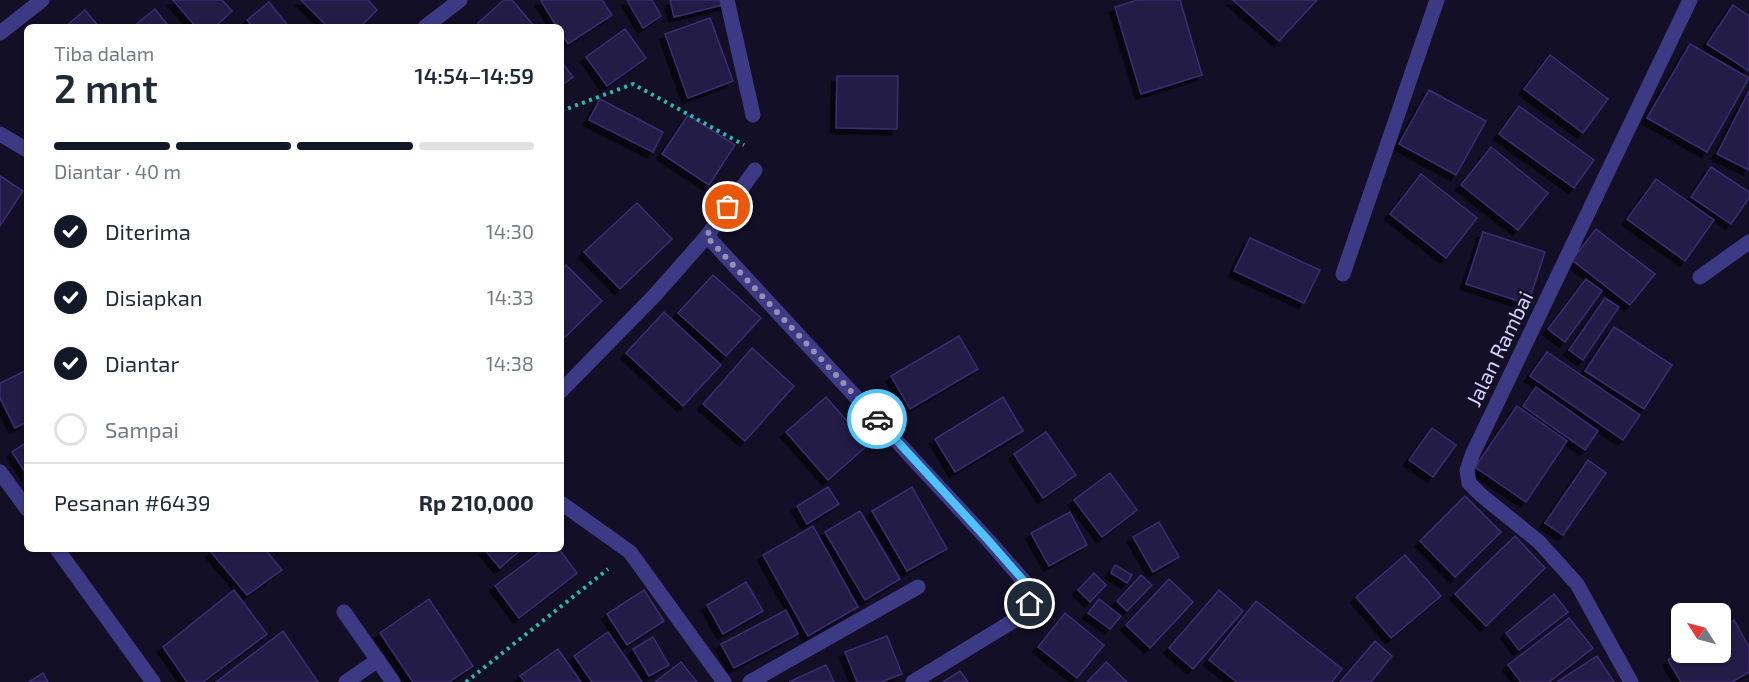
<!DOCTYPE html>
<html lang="id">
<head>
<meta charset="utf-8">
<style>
  :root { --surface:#fff; --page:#f6f6f7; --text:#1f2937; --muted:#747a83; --line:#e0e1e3; --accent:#111827 }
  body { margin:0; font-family:"Exo 2",sans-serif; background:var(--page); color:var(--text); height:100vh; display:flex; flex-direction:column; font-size:22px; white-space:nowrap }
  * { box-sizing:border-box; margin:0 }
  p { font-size:20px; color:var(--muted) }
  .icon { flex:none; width:33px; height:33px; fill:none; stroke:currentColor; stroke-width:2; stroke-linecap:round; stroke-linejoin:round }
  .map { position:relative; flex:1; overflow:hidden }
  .drawer { position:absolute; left:24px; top:24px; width:540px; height:528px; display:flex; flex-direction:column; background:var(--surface); border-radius:9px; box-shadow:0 2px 4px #0004 }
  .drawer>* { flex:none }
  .needle { width:39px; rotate:306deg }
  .tools { position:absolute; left:1671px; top:603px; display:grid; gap:12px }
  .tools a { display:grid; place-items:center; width:60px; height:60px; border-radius:9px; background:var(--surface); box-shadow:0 2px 4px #0004; font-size:30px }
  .pin { position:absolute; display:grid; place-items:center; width:51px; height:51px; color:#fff; margin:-26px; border:3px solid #fff; border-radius:50%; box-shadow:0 2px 6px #0007 }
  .courier { position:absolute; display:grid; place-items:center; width:60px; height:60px; margin:-30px; border:4px solid #4fc3f7; border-radius:50%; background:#fff; color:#222; box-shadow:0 2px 8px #0007 }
  .overview em { font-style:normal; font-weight:600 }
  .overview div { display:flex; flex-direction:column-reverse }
  .overview { display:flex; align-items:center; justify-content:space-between; height:102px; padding:0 30px }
  h1 { font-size:39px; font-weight:600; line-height:45px }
  .bar { display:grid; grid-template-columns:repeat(4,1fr); gap:9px 6px; align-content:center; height:72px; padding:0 30px }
  .bar i { height:8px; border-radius:4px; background:var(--line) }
  .bar .active { background:var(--accent) }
  .bar p { grid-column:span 4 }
  .line { display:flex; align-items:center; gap:15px; padding:0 30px; border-top:2px solid var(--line) }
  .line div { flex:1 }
  ol { padding:0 30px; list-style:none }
  li { display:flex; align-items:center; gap:18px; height:66px }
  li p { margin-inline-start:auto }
  li .icon { padding:6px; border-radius:50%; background:var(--accent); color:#fff; stroke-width:4 }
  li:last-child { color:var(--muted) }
  li i { width:33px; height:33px; border:3px solid var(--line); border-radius:50% }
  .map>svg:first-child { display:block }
</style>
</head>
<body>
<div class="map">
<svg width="1749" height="682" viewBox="0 0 1749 682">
  <defs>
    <filter id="shadow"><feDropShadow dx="-5.5" dy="5.5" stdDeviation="0" flood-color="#0009"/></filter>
  </defs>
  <rect width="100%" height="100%" fill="#130f26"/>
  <g fill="#241b47" stroke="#3b2d73" stroke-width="1.5" filter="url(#shadow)">
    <path d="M 173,0 L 222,0 L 232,11 L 215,27 L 196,27 Z"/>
    <path d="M 301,0 L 368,0 L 377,10 L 360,27 L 328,27 Z"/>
    <path d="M 504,0 L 512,0 L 535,27 L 482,27 L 478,23 Z"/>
    <path d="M 543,0 L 602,0 L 612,15 L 568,44 L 561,32 L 561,27 L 557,27 L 541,1 Z"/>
    <path d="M 627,0 L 652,0 L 661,16 L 643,28 Z"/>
    <path d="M 670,0 L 726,0 L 727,4 L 674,17 Z"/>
    <path d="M 1137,0 L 1180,0 L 1202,75 L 1141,94 L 1115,7 Z"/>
    <path d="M 1233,0 L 1317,0 L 1279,41 Z"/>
    <path d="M 269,2 L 289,27 L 253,27 L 247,20 Z"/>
    <path d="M 1733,5 L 1749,16 L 1749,71 L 1707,44 Z"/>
    <path d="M 155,9 L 169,27 L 133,27 Z"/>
    <path d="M 85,10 L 99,27 L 65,27 Z"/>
    <path d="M 710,18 L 733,81 L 688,98 L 665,34 Z"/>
    <path d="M 625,29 L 646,58 L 607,86 L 586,57 Z"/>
    <path d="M 1690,44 L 1749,78 L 1707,152 L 1647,118 Z"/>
    <path d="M 1550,55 L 1608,99 L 1583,133 L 1524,89 Z"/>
    <path d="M 561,61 L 573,77 L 561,86 Z"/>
    <path d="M 837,76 L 898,76 L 897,129 L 836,128 Z"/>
    <path d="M 1429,90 L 1486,121 L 1456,175 L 1399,144 Z"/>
    <path d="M 1749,91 L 1749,170 L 1717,154 Z"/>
    <path d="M 600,99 L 663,132 L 653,152 L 589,120 Z"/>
    <path d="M 1519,106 L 1594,160 L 1574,188 L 1499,134 Z"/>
    <path d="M 688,115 L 735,145 L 709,185 L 662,154 Z"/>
    <path d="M 1491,147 L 1548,193 L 1518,230 L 1461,185 Z"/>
    <path d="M 1711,167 L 1749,192 L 1749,198 L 1731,224 L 1691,197 Z"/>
    <path d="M 1421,174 L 1477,218 L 1446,258 L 1390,214 Z"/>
    <path d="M 0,176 L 23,191 L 0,226 Z"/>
    <path d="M 1656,179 L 1714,220 L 1685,261 L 1627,219 Z"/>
    <path d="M 637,203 L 672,239 L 620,289 L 584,252 Z"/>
    <path d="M 1596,229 L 1655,274 L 1630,305 L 1572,260 Z"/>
    <path d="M 1483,232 L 1545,252 L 1528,304 L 1466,284 Z"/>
    <path d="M 1250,238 L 1320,270 L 1304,303 L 1234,271 Z"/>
    <path d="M 566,265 L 602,301 L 561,341 L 561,270 Z"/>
    <path d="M 713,275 L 761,318 L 726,356 L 678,313 Z"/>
    <path d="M 1586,279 L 1602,291 L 1565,342 L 1548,329 Z"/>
    <path d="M 1605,298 L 1619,307 L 1583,360 L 1569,350 Z"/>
    <path d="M 664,312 L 721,365 L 683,406 L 626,353 Z"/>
    <path d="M 1614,327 L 1672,365 L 1644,409 L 1585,371 Z"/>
    <path d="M 959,336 L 978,369 L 910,409 L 891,376 Z"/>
    <path d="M 752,348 L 794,386 L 745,441 L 703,404 Z"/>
    <path d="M 1547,352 L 1640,415 L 1623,440 L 1530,376 Z"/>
    <path d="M 27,370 L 27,422 L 15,428 L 0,398 L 0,383 Z"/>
    <path d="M 1536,387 L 1598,431 L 1585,450 L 1523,406 Z"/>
    <path d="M 826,397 L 868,445 L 828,480 L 786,432 Z"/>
    <path d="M 1003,397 L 1023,431 L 955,472 L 935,439 Z"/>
    <path d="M 1517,406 L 1567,441 L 1526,502 L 1475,467 Z"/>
    <path d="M 1432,428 L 1456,445 L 1433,477 L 1409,460 Z"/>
    <path d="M 1046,432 L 1076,475 L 1043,498 L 1014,454 Z"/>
    <path d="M 27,442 L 27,475 L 12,452 Z"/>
    <path d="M 1588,460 L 1606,473 L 1563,535 L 1545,523 Z"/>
    <path d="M 1110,473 L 1137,510 L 1102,537 L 1074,500 Z"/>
    <path d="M 828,487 L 839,504 L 807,524 L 797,506 Z"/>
    <path d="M 912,487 L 947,549 L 907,571 L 872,511 Z"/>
    <path d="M 1465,496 L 1501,532 L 1455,577 L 1420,541 Z"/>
    <path d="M 860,511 L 900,579 L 865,600 L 825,532 Z"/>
    <path d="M 1070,512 L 1087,545 L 1049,566 L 1031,533 Z"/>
    <path d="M 1159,522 L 1179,557 L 1153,572 L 1133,537 Z"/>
    <path d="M 813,526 L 858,607 L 808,636 L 763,555 Z"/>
    <path d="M 1515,536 L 1545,568 L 1486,626 L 1455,594 Z"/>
    <path d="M 215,549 L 265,549 L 282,570 L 247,595 L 211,552 Z"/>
    <path d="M 484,549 L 522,549 L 500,568 Z"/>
    <path d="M 544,549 L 559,549 L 577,573 L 519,618 L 495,586 Z"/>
    <path d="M 1405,555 L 1441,596 L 1391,638 L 1356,597 Z"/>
    <path d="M 1115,565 L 1132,575 L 1127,583 L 1111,573 Z"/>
    <path d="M 1094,573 L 1106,585 L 1090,602 L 1078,590 Z"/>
    <path d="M 1141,575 L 1152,585 L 1127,611 L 1117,601 Z"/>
    <path d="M 1169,579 L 1193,602 L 1150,648 L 1126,625 Z"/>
    <path d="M 746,582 L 763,611 L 723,634 L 707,605 Z"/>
    <path d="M 234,590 L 267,634 L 203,682 L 187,682 L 163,647 Z"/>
    <path d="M 644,590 L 664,621 L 627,645 L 607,614 Z"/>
    <path d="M 1219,590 L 1243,611 L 1193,669 L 1169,648 Z"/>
    <path d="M 1554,594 L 1568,612 L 1519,650 L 1506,633 Z"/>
    <path d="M 429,599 L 473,666 L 449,682 L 413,682 L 380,633 Z"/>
    <path d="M 1099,599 L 1121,616 L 1110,629 L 1088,613 Z"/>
    <path d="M 1256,601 L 1342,669 L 1332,682 L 1237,682 L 1209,660 Z"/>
    <path d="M 786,610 L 798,634 L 734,668 L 721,644 Z"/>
    <path d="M 1065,613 L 1104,645 L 1077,678 L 1038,647 Z"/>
    <path d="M 1569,618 L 1593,648 L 1549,682 L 1521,682 L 1508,665 Z"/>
    <path d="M 1734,620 L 1749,647 L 1749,672 L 1732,682 L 1681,682 L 1668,660 L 1682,651 L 1720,652 L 1720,628 Z"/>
    <path d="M 283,631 L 318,682 L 216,682 Z"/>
    <path d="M 608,632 L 642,682 L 592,682 L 574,656 Z"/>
    <path d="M 887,636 L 902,674 L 881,682 L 857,682 L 845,652 Z"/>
    <path d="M 653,637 L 669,665 L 649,676 L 633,649 Z"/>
    <path d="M 1375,641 L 1392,656 L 1371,682 L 1340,682 Z"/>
    <path d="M 558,649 L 581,682 L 525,682 L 520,676 Z"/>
    <path d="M 1597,656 L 1614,682 L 1557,682 Z"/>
    <path d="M 681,662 L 697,682 L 655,682 Z"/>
    <path d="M 1106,662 L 1127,682 L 1087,682 Z"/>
    <path d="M 826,665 L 834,682 L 789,682 Z"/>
    <path d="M 960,671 L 968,682 L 943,682 Z"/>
    <path d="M 43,673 L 48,682 L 29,682 Z"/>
  </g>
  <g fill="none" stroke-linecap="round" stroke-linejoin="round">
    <g stroke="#2fb8b0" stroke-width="4" stroke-dasharray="3 4.5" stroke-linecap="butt">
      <path d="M 561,111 L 633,84 L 744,145"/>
      <path d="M 466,682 L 608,569"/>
    </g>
    <g stroke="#3d3a85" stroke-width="15">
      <path d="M 727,0 L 753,115"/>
      <path d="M 425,27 L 460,0"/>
      <path d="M 0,33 L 42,0"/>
      <path d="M 0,134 L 27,150"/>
      <path d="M 707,236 L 988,540 L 1030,588 L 1030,604 L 1018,618 L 913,682"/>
      <path d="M 1343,274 L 1437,0"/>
      <path d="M 1700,277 L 1749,242"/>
      <path d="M 561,391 L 655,295 L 707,236 L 755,170"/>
      <path d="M 0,472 L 27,509"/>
      <path d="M 561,503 L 630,552 L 724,682"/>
      <path d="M 57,549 L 153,682"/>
      <path d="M 344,612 L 393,682"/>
      <path d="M 346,682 L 378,660"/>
      <path d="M 750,682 L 918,587"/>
      <path d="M 1631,682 L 1577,584 L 1539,542 L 1481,495 L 1469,483 L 1467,470 L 1473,453 L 1690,0"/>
    </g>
  </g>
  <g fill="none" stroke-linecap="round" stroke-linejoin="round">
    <path stroke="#948fb3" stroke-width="6" stroke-dasharray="0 10.8" d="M 728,207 L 706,236 L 877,419"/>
    <path stroke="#4fc3f7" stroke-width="8" d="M 877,419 L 988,540 L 1030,588 L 1030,604"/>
  </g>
  <g text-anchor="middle" stroke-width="5" stroke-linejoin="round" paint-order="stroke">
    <g font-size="21" fill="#d9d4ff" stroke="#130f26">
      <text transform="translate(1500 349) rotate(-64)" y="7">Jalan Rambai</text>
    </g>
  </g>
</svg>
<div class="tools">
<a><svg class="needle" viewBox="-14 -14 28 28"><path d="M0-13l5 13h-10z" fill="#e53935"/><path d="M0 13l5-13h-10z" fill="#747a83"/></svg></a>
</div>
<div class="pin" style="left:728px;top:207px;background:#ea580c"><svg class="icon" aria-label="bag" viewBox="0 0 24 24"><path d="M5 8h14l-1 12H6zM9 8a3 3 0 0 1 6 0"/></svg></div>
<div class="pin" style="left:1030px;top:604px;background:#1f2937"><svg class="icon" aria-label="home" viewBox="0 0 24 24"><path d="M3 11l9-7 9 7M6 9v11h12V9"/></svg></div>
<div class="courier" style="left:877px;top:419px"><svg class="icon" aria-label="car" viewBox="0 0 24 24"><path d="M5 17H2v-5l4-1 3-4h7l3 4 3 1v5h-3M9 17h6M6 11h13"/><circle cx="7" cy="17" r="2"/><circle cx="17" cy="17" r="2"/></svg></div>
<section class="drawer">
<div class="overview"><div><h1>2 mnt</h1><p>Tiba dalam</p></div><em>14:54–14:59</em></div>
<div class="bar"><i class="active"></i><i class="active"></i><i class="active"></i><i></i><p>Diantar · 40 m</p></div>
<ol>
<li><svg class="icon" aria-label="check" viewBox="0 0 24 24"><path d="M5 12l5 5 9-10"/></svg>Diterima<p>14:30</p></li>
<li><svg class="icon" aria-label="check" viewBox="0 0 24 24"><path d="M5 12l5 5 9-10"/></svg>Disiapkan<p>14:33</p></li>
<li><svg class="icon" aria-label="check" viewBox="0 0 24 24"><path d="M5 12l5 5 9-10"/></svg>Diantar<p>14:38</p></li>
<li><i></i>Sampai</li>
</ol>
<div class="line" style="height:78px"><div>Pesanan #6439</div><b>Rp 210,000</b></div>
</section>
</div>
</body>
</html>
